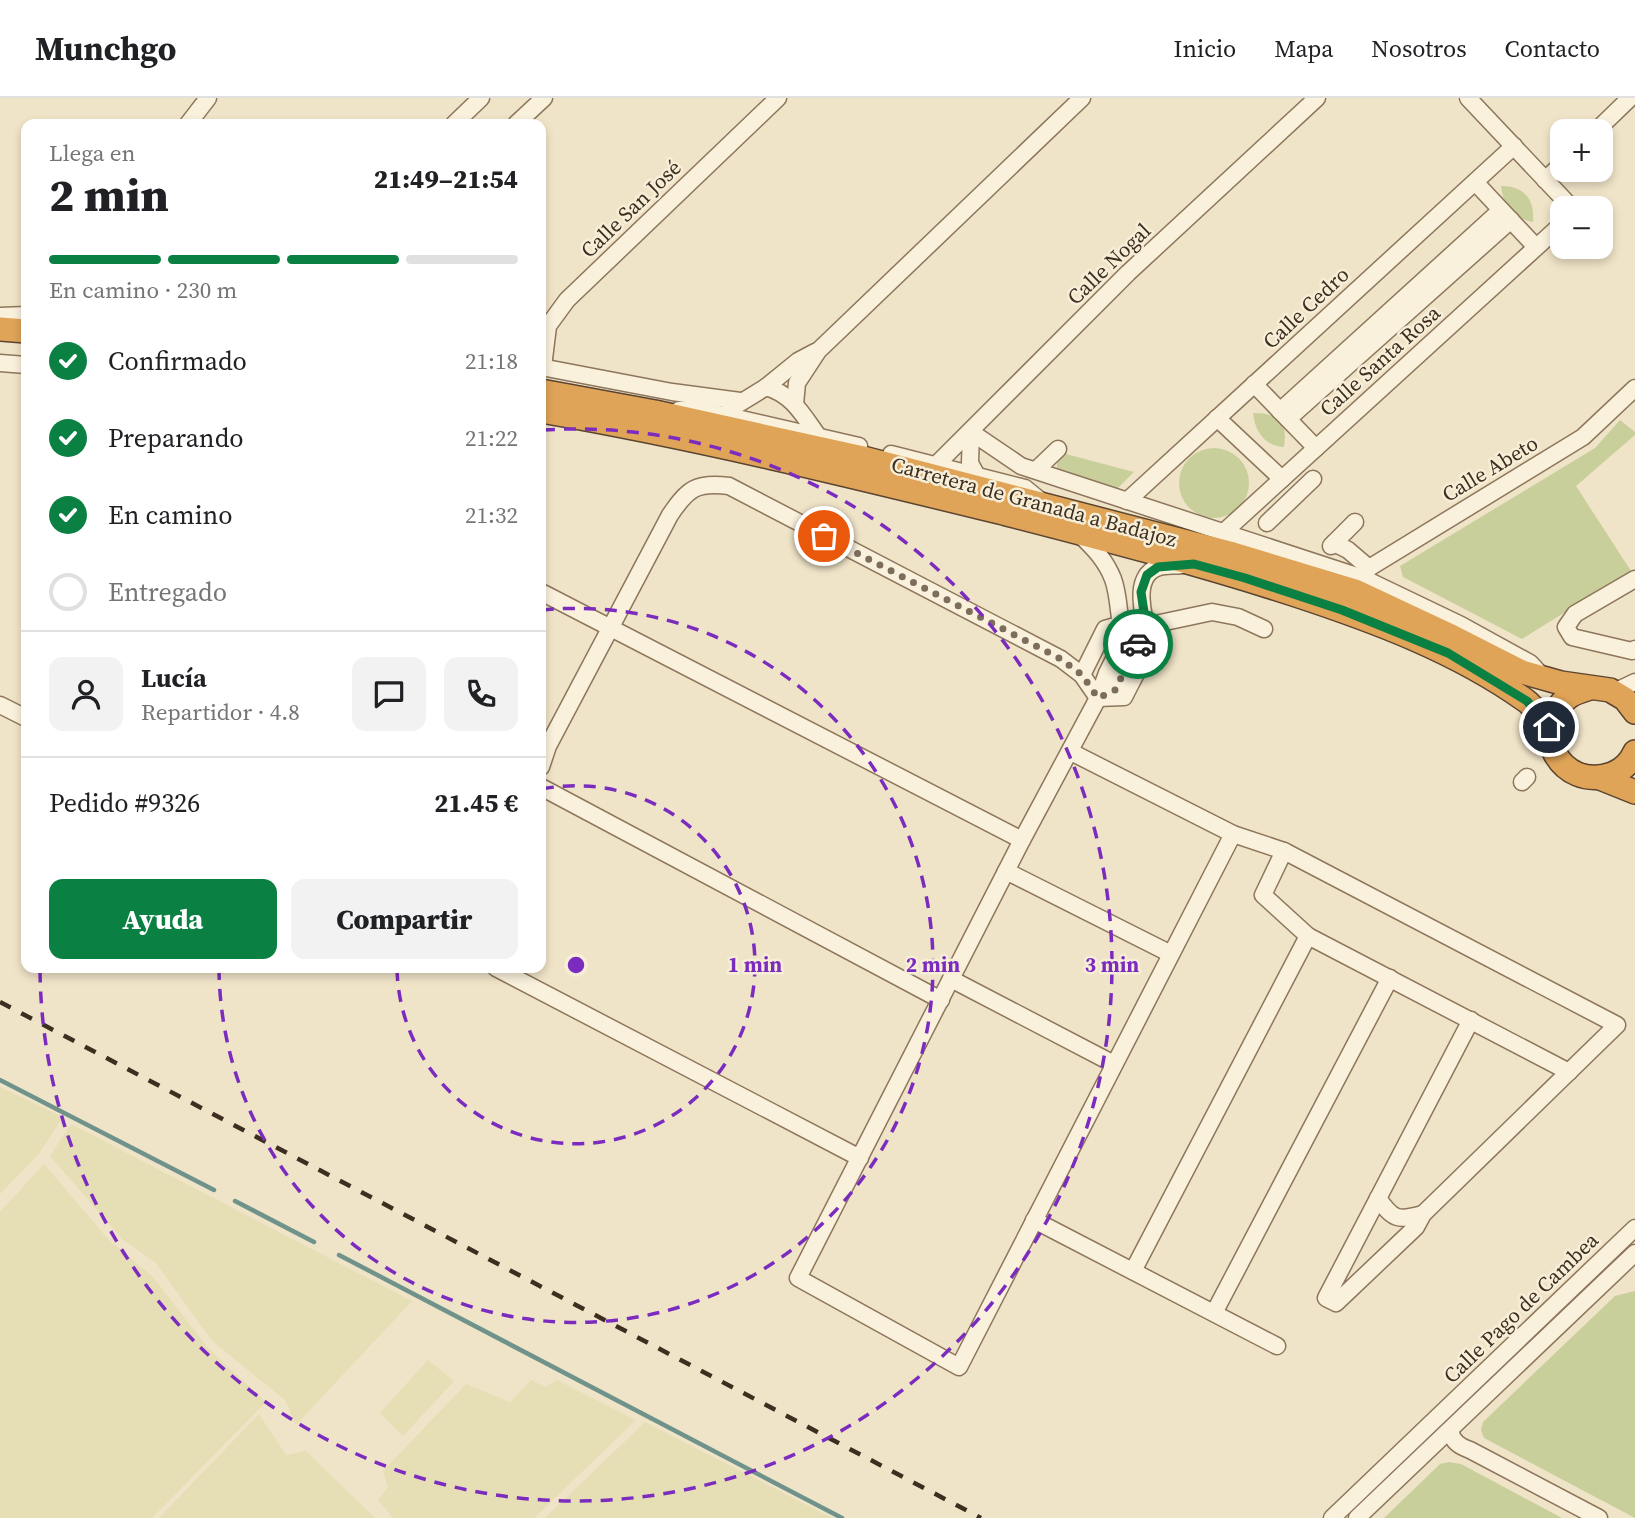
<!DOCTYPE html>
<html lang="es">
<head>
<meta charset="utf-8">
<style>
  :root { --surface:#fff; --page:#f2f2f2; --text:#202124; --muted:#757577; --line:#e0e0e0; --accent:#0b8043 }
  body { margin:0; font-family:"Source Serif 4",serif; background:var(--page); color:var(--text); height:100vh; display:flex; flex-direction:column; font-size:26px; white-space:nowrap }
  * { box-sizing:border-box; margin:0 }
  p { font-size:23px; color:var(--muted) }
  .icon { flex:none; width:38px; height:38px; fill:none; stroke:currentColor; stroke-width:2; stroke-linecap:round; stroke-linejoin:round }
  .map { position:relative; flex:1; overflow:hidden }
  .sheet { position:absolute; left:21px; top:21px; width:525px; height:854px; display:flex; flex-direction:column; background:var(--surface); border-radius:14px; box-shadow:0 4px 10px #0003 }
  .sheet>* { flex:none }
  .controls { position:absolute; left:1550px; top:21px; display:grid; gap:14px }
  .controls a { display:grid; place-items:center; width:63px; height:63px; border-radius:14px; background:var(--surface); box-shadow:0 4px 10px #0003; font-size:35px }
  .pin { position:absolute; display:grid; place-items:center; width:60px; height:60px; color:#fff; margin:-30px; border:4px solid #fff; border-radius:50%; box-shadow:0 2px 7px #0007 }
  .courier { position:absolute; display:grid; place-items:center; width:70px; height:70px; margin:-35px; border:5px solid #0b8043; border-radius:50%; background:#fff; color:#222; box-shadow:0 2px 9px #0007 }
  .headline em { font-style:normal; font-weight:800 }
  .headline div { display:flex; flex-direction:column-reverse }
  .headline { display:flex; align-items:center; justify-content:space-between; height:119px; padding:0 28px }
  h1 { font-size:46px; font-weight:800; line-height:52px }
  .bar { display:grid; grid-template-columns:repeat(4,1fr); gap:10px 7px; align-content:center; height:84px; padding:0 28px }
  .bar i { height:9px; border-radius:5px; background:var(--line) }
  .bar .on { background:var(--accent) }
  .bar p { grid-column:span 4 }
  .line { display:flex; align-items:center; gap:18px; padding:0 28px; border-top:2px solid var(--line) }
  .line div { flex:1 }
  .round { display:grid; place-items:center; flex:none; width:74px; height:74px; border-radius:14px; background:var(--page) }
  ol { padding:0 28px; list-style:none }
  li { display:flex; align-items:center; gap:21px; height:77px }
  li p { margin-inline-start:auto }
  li .icon { padding:7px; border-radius:50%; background:var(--accent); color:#fff; stroke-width:4 }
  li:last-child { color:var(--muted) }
  li i { width:38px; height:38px; border:4px solid var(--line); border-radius:50% }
  .action { display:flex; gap:14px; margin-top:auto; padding:14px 28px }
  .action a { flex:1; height:80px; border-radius:14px; background:var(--accent); color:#fff; font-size:28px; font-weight:800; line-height:80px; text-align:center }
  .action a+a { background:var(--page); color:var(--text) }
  header { display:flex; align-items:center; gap:42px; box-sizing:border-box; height:98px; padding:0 35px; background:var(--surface); border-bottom:2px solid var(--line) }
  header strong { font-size:33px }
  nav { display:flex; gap:38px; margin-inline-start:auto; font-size:24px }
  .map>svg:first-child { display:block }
</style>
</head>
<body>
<header>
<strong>Munchgo</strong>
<nav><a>Inicio</a><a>Mapa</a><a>Nosotros</a><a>Contacto</a></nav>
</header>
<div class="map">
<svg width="1635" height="1420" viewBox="0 0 1635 1420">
  <rect width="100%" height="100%" fill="#f0e4c8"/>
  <g fill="#e6deb5">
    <path d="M 0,989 L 63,1019 L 38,1057 L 0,1096 Z"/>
    <path d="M 71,1026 L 412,1203 L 296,1327 L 285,1302 L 212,1243 L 156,1165 L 122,1141 L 50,1058 Z"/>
    <path d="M 44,1066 L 108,1141 L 153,1179 L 208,1250 L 266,1304 L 152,1420 L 0,1420 L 0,1114 Z"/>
    <path d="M 428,1262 L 454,1283 L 403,1338 L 380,1315 Z"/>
    <path d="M 531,1282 L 546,1289 L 557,1282 L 636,1322 L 534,1420 L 393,1420 L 378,1402 L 388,1389 L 383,1373 L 466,1286 L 510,1304 Z"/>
    <path d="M 259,1316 L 286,1357 L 306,1353 L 375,1420 L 159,1420 Z"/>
    <path d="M 645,1324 L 832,1420 L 545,1420 Z"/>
  </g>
  <g fill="#c9cf9b">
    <path d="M 1501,88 C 1524,88 1535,101 1533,124 C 1513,120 1503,108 1501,88 Z"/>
    <path d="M 1253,315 C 1278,315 1288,323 1284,349 C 1265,348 1255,334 1253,315 Z"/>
    <path d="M 1620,322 L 1635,334 L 1635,337 L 1576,388 L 1631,473 L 1522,541 L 1403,479 L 1400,468 L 1595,350 Z"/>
    <circle cx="1214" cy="385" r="35"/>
    <path d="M 1062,355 L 1134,374 L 1117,391 L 1057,370 L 1057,365 Z"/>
    <path d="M 1635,1193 L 1635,1420 L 1484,1340 L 1481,1332 L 1483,1324 L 1615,1198 Z"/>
    <path d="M 1449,1364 L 1461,1366 L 1562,1420 L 1384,1420 L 1440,1366 Z"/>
  </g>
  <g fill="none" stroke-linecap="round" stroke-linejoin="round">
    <g stroke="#6f938a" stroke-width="4.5">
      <path d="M 0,982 L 214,1092"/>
      <path d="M 235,1103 L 314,1144"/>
      <path d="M 339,1157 L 842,1420"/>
    </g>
    <g stroke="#8d765c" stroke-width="19">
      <g id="minor">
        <path d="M 1468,0 L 1572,110"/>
        <path d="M 188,26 L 208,0"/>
        <path d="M 454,26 L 481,0"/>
        <path d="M 516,26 L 544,0"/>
        <path d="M 1596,33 L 1630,0"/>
        <path d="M 1545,82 L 1563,65"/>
        <path d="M 1475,84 L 1536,149"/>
        <path d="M 0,218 L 26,217"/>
        <path d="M 0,265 L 26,267"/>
        <path d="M 541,269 L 672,294 L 740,303"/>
        <path d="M 543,269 L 548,228 L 567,202 L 778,0"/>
        <path d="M 1254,286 L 1316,350"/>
        <path d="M 766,289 L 798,263 L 815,254"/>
        <path d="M 795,306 L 797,285 L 818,253 L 1082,0"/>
        <path d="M 732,310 L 766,289 C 792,296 803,317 818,338"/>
        <path d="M 679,312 L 691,311 L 724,317 L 859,348"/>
        <path d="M 1280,313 L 1501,112"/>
        <path d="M 1217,320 L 1282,381"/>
        <path d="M 1288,321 L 1511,122"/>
        <path d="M 971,334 L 1021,368 L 1363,480 L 1461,527 L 1530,565 L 1542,578"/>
        <path d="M 971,334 L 970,365 L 976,376"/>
        <path d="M 891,356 L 1025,390 L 1041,403"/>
        <path d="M 936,367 L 1128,175 L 1317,0"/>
        <path d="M 1036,372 L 1058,351"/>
        <path d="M 1127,403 L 1514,48"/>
        <path d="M 1267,425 L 1313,381"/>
        <path d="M 1225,433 L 1563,125"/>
        <path d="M 1080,437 C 1094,450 1106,463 1113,481 C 1120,500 1118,522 1124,541 L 1107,575 L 1098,600 L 1022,742 L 798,1180 L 959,1269 L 1233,736"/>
        <path d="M 1334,445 L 1348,452 L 1369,470"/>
        <path d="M 1331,448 L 1355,424"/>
        <path d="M 1363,480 L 1369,470 L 1583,339 L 1635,290"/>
        <path d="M 1635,481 L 1575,516 L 1566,529 L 1572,539 L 1632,553 L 1635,551"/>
        <path d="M 541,494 L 1022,742"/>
        <path d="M 1082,577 L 1105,531 L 1119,527 L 1146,528 L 1212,514 L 1238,519 L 1264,531"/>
        <path d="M 1614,594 L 1635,584"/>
        <path d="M 1109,595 L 1115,592 L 1146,528"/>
        <path d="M 1098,600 L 1124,599 L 1147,554 L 1151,539 C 1143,521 1131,477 1159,469 C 1166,467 1175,468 1182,467"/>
        <path d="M 0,607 L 26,620"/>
        <path d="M 1071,654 L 1233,736 L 1284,753 L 1617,927 L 1423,1116 L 1416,1129 L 1336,1205 L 1326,1200 L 1471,922"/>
        <path d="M 541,669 L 548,648 L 670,417 C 688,390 697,384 729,388 L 1061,561 L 1082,577 L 1098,600"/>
        <path d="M 1522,684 L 1527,679"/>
        <path d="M 541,689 L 941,902"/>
        <path d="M 1006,773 L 1171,856"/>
        <path d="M 1308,838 L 1569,974"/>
        <path d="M 496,870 L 860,1060"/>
        <path d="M 951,881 L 1114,966"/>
        <path d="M 1378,1100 C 1393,1122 1398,1123 1423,1116"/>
        <path d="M 1034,1122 L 1277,1248"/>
        <path d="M 1133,1173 L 1308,838 L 1263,797 L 1284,753"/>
        <path d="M 1214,1215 L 1390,880"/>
        <path d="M 1450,1333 C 1453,1344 1459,1348 1470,1352 L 1599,1420"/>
        <path d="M 1332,1420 L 1635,1130"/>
        <path d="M 1357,1420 L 1635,1155"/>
      </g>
    </g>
    <g stroke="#5b4430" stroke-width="26">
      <g id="highway">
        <path d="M 0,231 L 26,233"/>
        <path d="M 541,293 L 655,314 L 863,360 L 1233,456 L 1355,493 L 1453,539 L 1522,574 L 1561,585 L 1610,592 L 1625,601 L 1635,614"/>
        <path d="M 541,313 C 698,340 852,378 1007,416 C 1104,441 1201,466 1296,497 C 1375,523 1456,553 1525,602 C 1534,608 1542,621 1549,630"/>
        <path d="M 1590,590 C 1584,592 1576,594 1570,598 C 1526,628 1560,695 1612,676 C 1623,672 1630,665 1635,654"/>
        <path d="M 1600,680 L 1635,694"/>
      </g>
    </g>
    <use href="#minor" stroke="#faf1dc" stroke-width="16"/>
    <use href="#highway" stroke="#e0a458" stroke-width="23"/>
    <path stroke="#3d2e20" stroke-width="4.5" stroke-dasharray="12 12" stroke-linecap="butt" d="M 0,904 L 981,1420"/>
  </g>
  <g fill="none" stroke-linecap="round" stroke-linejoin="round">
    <path stroke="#7c6e5b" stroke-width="7" stroke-dasharray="0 12.6" d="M 824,438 L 1061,561 L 1082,577 L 1098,600 L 1115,592 L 1138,546"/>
    <path stroke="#0b8043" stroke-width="9" d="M 1138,546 L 1146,528 L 1141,494 L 1147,477 L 1158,469 L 1194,466 L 1245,480 L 1342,512 L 1448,555 L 1527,603 L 1549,629"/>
  </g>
  <g fill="none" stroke="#7b2cbf" stroke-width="3.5" stroke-dasharray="12 9">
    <path d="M542 691A179 179 0 1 1 397 870"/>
    <path d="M542 512A357 357 0 1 1 219 870"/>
    <path d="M543 332A536 536 0 1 1 40 872"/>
  </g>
  <g text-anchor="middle" stroke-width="5" stroke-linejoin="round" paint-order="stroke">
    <g font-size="21" fill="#3d2e20" stroke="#f7eed8">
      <text transform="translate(631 111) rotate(-44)" y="7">Calle San José</text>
      <text transform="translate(1109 166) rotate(-44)" y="7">Calle Nogal</text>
      <text transform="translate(1306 210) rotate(-43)" y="7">Calle Cedro</text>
      <text transform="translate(1380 263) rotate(-42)" y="7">Calle Santa Rosa</text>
      <text transform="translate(1490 371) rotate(-31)" y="7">Calle Abeto</text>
      <text transform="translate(1034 404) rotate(15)" y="7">Carretera de Granada a Badajoz</text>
      <text transform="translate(1521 1210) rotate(-44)" y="7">Calle Pago de Cambea</text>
    </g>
  </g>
  <circle cx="576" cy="867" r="10" fill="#7b2cbf" stroke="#f7eed8" stroke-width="3.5"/>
  <g font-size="21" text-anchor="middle" font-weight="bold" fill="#7b2cbf" stroke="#f7eed8" stroke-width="5" stroke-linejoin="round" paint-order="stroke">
    <text x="755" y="874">1 min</text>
    <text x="933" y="874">2 min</text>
    <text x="1112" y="874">3 min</text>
  </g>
</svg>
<div class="controls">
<a>+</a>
<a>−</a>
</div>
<div class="pin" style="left:824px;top:438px;background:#ea580c"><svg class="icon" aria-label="bag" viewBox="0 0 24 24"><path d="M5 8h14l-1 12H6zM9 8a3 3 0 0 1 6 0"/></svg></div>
<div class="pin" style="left:1549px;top:629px;background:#1f2937"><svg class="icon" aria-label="home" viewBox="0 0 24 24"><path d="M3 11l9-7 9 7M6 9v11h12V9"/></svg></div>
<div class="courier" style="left:1138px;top:546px"><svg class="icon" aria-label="car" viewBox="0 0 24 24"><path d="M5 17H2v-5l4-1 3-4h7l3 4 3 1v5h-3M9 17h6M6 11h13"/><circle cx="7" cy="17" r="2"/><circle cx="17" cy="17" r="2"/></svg></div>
<section class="sheet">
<div class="headline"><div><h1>2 min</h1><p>Llega en</p></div><em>21:49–21:54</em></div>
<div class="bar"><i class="on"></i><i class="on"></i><i class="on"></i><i></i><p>En camino · 230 m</p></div>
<ol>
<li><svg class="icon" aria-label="check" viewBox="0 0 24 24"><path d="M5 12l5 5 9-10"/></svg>Confirmado<p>21:18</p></li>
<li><svg class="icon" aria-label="check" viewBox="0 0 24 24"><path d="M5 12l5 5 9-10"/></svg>Preparando<p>21:22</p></li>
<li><svg class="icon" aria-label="check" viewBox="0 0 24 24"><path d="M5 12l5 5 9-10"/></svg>En camino<p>21:32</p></li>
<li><i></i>Entregado</li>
</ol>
<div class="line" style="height:126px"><a class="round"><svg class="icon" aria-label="person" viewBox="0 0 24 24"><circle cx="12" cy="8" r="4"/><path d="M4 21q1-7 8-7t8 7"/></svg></a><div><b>Lucía</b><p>Repartidor · 4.8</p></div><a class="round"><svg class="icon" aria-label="chat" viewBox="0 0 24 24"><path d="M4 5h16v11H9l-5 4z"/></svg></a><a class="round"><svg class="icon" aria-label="phone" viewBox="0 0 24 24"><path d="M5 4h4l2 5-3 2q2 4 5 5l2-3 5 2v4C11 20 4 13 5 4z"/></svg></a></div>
<div class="line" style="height:91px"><div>Pedido #9326</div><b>21.45 €</b></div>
<div class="action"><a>Ayuda</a><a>Compartir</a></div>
</section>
</div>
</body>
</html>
